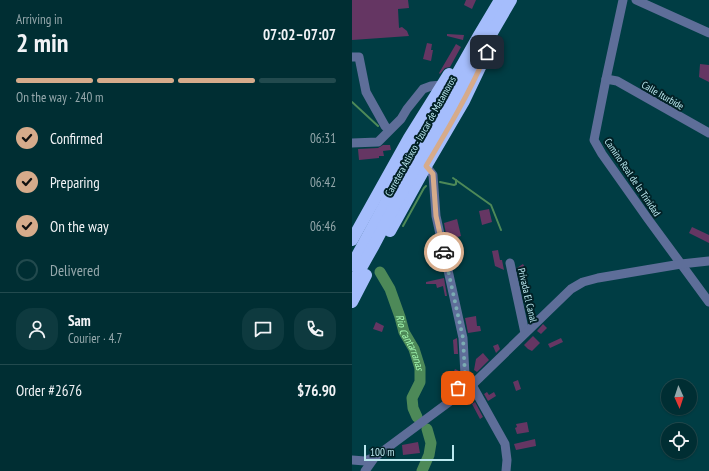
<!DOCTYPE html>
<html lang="en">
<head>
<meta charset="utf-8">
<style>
  :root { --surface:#002e33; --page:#0e3a3f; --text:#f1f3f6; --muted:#95a8ac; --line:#224a4e; --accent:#d6ab8b }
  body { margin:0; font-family:"PT Sans Narrow",sans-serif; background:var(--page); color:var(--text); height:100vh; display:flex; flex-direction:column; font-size:15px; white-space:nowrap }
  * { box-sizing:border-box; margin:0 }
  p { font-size:13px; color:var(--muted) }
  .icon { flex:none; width:22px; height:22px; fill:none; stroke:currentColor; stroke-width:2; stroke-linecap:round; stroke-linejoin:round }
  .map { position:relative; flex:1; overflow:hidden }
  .side { display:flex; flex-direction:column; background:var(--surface); width:352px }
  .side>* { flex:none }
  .needle { width:26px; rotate:177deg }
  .buttons { position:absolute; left:309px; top:379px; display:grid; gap:8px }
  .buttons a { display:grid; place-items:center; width:36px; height:36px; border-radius:50%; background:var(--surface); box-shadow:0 1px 3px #0004,0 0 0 1px var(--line); font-size:20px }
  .scale { position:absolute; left:12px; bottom:10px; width:90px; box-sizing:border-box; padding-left:4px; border:2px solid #bbe8ef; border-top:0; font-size:11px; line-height:14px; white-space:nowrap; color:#bbe8ef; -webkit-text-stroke:3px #022126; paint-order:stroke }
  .pin { position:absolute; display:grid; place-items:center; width:34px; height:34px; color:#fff; margin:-17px; border-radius:8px; box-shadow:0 2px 6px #0006 }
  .courier { position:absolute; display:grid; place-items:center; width:40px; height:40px; margin:-20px; border:3px solid #d6ab8b; border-radius:50%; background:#fff; color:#222; box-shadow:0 1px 5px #0007 }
  .headline em { font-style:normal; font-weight:800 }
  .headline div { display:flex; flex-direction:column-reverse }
  .headline { display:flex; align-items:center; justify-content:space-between; height:68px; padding:0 16px }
  h1 { font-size:26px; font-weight:800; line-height:30px }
  .bar { display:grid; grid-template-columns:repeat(4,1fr); gap:6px 4px; align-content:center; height:48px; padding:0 16px }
  .bar i { height:5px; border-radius:3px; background:var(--line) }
  .bar .current { background:var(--accent) }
  .bar p { grid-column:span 4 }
  .line { display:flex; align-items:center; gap:10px; padding:0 16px; border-top:1px solid var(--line) }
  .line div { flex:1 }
  .round { display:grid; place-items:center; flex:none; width:42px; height:42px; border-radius:16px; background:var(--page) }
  ol { padding:0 16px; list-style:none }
  li { display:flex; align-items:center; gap:12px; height:44px }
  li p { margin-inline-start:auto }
  li .icon { padding:4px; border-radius:50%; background:var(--accent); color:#111; stroke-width:4 }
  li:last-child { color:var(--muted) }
  li i { width:22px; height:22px; border:2px solid var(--line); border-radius:50% }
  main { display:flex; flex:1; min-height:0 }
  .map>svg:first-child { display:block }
</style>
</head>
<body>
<main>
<section class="side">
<div class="headline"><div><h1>2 min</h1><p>Arriving in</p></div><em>07:02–07:07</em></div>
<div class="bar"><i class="current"></i><i class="current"></i><i class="current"></i><i></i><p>On the way · 240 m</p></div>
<ol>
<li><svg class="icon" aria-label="check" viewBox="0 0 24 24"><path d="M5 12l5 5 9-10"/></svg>Confirmed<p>06:31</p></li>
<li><svg class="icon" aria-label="check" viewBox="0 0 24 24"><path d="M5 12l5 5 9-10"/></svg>Preparing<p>06:42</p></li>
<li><svg class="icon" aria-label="check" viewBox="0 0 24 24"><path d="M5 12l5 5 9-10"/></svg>On the way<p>06:46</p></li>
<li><i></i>Delivered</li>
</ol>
<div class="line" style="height:72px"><a class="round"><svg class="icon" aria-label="person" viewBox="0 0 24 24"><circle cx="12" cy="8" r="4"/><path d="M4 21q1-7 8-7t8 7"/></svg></a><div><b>Sam</b><p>Courier · 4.7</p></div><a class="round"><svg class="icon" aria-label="chat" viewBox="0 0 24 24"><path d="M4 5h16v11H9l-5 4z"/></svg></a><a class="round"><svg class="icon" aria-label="phone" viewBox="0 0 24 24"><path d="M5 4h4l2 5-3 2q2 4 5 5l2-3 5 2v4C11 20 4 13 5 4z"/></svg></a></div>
<div class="line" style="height:52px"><div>Order #2676</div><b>$76.90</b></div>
</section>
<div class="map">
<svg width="357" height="471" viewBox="0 0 357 471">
  <rect width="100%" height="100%" fill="#003d44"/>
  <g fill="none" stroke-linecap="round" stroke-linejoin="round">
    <g stroke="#4d8958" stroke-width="2">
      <path d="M 0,102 L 26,126"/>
      <path d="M 101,178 L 139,205 L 149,230"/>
      <path d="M 88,182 L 102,185 L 104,184 L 104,180"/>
      <path d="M 51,226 L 72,188 L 74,186"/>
    </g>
    <g stroke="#4d8958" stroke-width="11">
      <path id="s1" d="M 28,272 L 38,289 L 48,317 L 52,332 L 62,349 L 68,368 L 68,382 L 60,398 L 61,408 L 65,417"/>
      <path d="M 70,471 L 77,455 L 79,443 L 75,429"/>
    </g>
  </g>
  <g fill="#653663">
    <path d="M 0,0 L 56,0 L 57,8 L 46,9 L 47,28 L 50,27 L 55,31 L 57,36 L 0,40 Z"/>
    <path d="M 114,0 L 124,0 L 120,9 L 112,5 Z"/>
    <path d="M 95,34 L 112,35 L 111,40 L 95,36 Z"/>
    <path d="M 75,43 L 80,44 L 79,50 L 81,50 L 79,61 L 71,59 Z"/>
    <path d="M 104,44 L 109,47 L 98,67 L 93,68 L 88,74 L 87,73 Z"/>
    <path d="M 348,64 L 357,65 L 357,82 L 347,77 Z"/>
    <path d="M 31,145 L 38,145 L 39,150 L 31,151 L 32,156 L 27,156 L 27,158 L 7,160 L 6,149 L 26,148 Z"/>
    <path d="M 137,209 L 140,222 L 130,225 L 127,211 Z"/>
    <path d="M 105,219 L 109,236 L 95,240 L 92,223 Z"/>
    <path d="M 340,227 L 357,235 L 357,243 L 337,233 Z"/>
    <path d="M 79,249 L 81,258 L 76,259 L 74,250 Z"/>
    <path d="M 146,250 L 148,260 L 150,260 L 152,270 L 143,266 L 140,251 Z"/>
    <path d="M 171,264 L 175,271 L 167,276 L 165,268 Z"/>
    <path d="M 92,278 L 95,296 L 93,296 L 91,286 L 85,288 L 84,284 L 74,284 L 74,282 Z"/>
    <path d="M 124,316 L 125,326 L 128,326 L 129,331 L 116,333 L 113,318 Z"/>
    <path d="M 24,322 L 32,326 L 30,332 L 21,329 Z"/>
    <path d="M 191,324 L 195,328 L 189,334 L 185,331 Z"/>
    <path d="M 181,336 L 188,343 L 180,351 L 176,349 L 172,345 Z"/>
    <path d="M 105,338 L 106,354 L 102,354 L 101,340 Z"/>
    <path d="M 209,338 L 211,342 L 198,348 L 196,344 Z"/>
    <path d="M 146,344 L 148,349 L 144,353 L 141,346 Z"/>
    <path d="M 131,353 L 137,360 L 125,372 L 122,370 L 124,359 Z"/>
    <path d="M 103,369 L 107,371 L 107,374 L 95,396 L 92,394 Z"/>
    <path d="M 166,380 L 169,389 L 164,391 L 161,382 Z"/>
    <path d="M 135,392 L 137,395 L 142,392 L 144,396 L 136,401 L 132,394 Z"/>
    <path d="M 123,402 L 131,417 L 128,419 L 120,404 Z"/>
    <path d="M 175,422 L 177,432 L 165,434 L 163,428 L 165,427 L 164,424 Z"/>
    <path d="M 183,439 L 184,446 L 164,450 L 162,444 Z"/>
    <path d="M 66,442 L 68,453 L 51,455 L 50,445 Z"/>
  </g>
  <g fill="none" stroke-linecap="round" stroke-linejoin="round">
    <g stroke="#5e6e99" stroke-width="9">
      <path d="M 271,0 L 254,79 L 242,140 L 250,154 L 296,219 L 357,302"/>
      <path d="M 284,0 L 357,33"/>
      <path d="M 0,57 L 7,57 L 14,92 L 33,126 L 37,130"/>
      <path d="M 254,79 L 265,81 L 357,133"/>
      <path d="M 0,143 L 26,142 L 49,119 L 55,109 L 71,89 L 79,86 L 90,85"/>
      <path d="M 74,166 L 81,175 L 84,216 L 111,338 L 113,375 L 101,397"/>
      <path d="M 158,263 L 173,333"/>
      <path d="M 120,385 L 153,444 L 155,460 L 154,471"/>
      <path d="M 0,460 L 13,461 L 23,457 L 120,385 L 219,289 L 231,282 L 246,278 L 329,264 L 357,261"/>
      <path d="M 13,471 L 23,457"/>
    </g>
    <g stroke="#a5bdfc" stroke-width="12">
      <path d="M 83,113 L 126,37 L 148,0"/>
      <path d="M 38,231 L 74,166 L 112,101 L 133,57"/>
      <path d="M 0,240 L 57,138 L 97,74"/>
      <path d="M 0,265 L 70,136"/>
      <path d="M 0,284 L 22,245 L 78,139 L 159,0"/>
      <path d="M 0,302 L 14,275"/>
    </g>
  </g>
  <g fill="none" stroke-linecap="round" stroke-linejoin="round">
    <path stroke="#7aacb3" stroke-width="4" stroke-dasharray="0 7.2" d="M 92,252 L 111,338 L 113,375 L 106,388"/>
    <path stroke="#d6ab8b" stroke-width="5" d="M 92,252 L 84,216 L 81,174 L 74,166 C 96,129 118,92 135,52"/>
  </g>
  <g text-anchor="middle" stroke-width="4" stroke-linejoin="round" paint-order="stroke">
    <g font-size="10" fill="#bbe8ef" stroke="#022126">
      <text transform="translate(311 95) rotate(30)" y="4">Calle Iturbide</text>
      <text transform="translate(68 136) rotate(-61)" y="4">Carretera Atlixco - Izucar de Matamoros</text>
      <text transform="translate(281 177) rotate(56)" y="4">Camino Real de la Trinidad</text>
      <text transform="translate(176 295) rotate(77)" y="4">Privada El Canal</text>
    </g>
    <g font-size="11" font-style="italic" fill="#a1f6af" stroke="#022126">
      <text dy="4" stroke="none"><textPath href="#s1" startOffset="77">Rio Cantarranas</textPath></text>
    </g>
  </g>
</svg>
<div class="buttons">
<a><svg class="needle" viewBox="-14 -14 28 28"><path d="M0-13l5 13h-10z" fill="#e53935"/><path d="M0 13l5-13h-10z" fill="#95a8ac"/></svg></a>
<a><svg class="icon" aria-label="locate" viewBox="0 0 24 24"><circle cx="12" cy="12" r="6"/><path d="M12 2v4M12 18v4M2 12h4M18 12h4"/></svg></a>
</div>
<div class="scale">100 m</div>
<div class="pin" style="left:106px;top:388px;background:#ea580c"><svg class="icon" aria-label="bag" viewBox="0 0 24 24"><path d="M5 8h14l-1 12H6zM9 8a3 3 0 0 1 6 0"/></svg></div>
<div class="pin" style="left:135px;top:52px;background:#1f2937"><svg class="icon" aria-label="home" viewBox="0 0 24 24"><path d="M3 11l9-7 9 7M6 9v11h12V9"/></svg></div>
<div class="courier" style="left:92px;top:252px"><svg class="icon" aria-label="car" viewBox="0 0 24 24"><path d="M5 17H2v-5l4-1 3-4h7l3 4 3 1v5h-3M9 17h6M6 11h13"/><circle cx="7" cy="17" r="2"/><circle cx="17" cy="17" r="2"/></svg></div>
</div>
</main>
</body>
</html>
